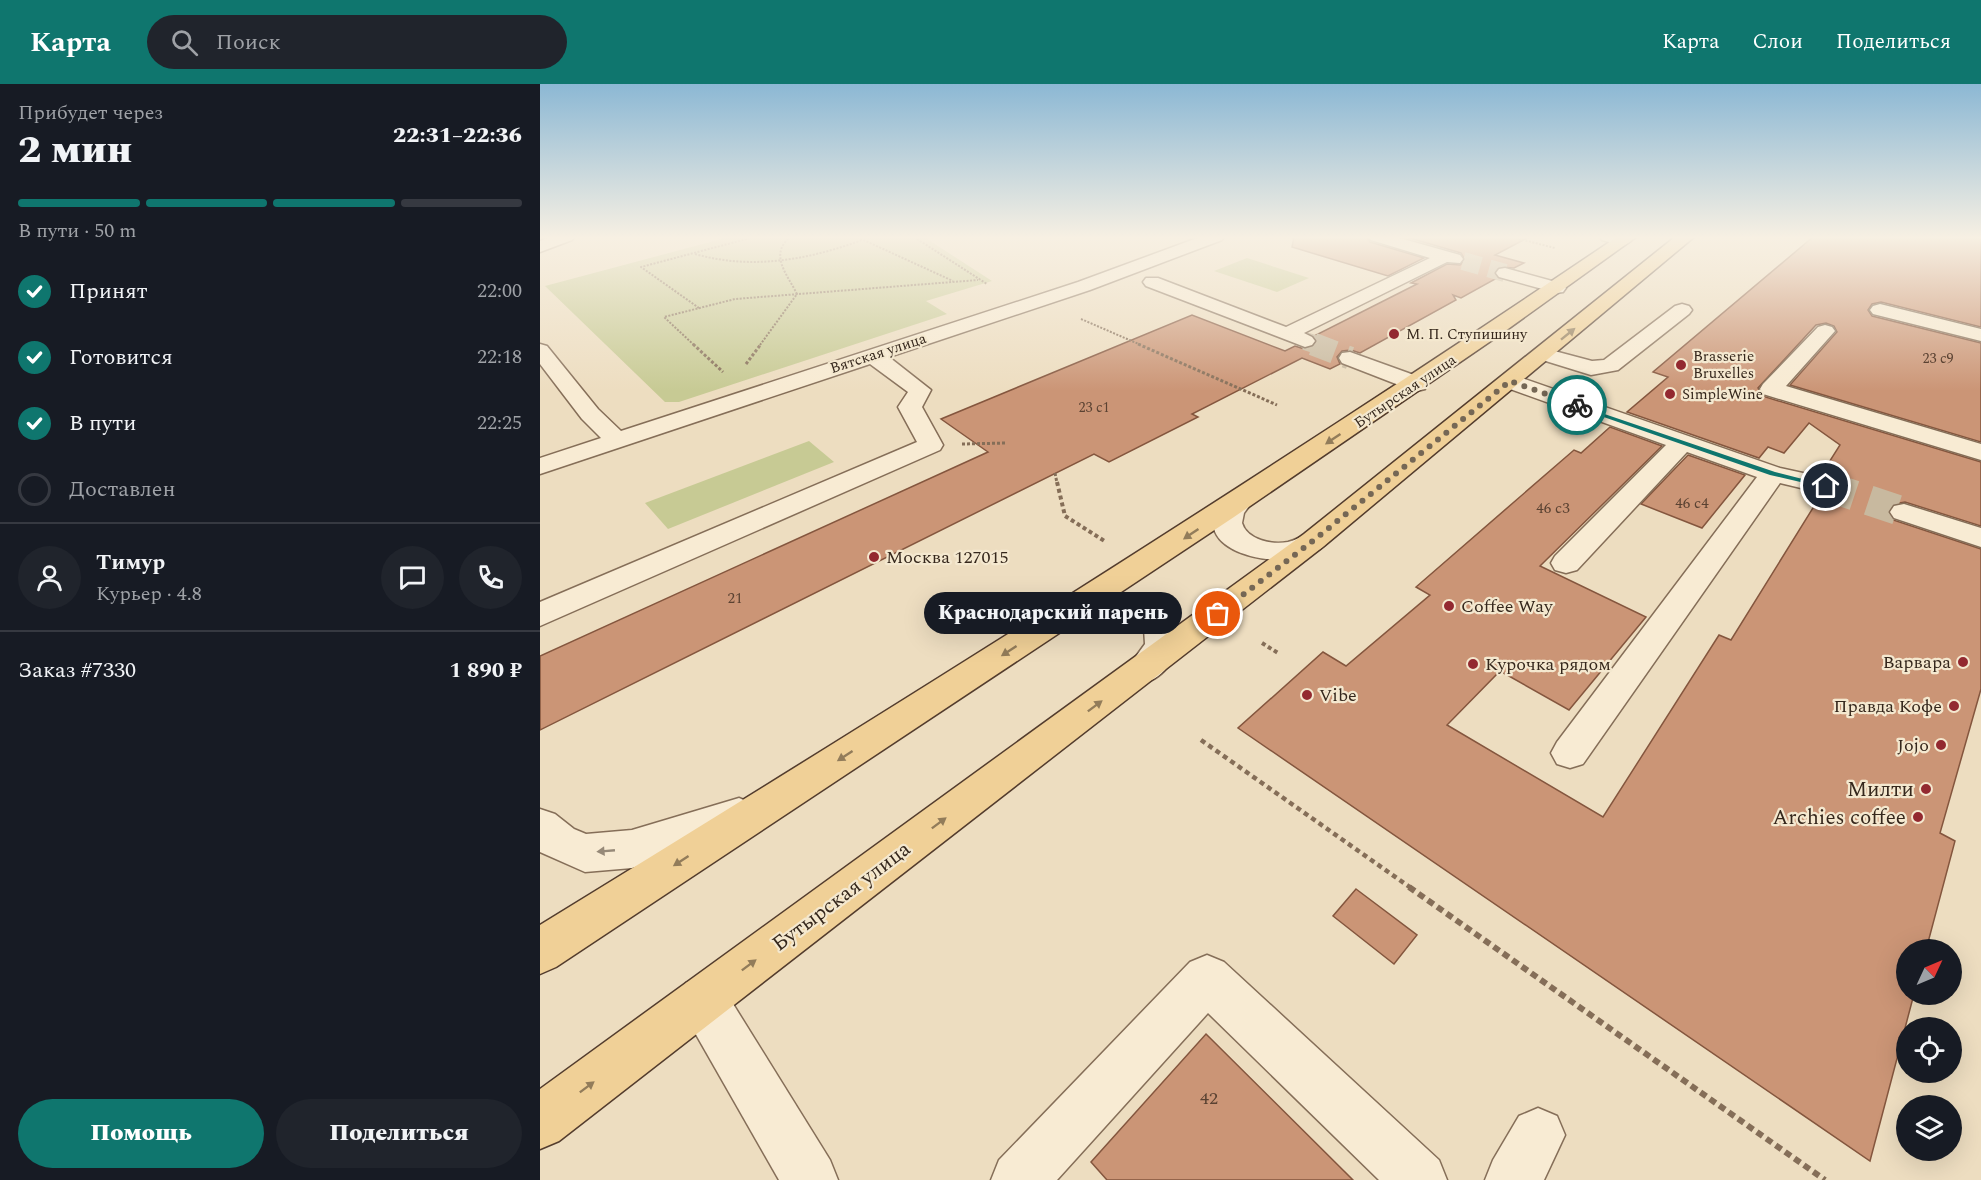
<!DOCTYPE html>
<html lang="ru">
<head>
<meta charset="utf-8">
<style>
  :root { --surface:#171b24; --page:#20242c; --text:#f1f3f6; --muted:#9ea1a6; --line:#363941; --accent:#0f766e }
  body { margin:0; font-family:Spectral,serif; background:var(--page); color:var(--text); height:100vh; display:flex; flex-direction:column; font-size:22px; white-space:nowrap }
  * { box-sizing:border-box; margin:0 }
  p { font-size:20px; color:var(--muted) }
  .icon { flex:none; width:33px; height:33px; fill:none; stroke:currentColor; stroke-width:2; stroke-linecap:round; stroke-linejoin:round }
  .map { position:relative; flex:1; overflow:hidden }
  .sheet { display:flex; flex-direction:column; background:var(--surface); width:540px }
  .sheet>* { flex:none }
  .needle { width:39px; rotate:46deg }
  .fabs { position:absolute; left:1356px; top:855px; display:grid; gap:12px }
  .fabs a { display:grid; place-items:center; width:66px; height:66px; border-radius:50%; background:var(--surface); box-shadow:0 6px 24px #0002; font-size:30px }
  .pin { position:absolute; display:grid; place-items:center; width:51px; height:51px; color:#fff; margin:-26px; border:3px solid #fff; border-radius:50%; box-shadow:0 2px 6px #0007 }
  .courier { position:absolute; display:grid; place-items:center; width:60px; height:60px; margin:-30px; border:4px solid #0f766e; border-radius:50%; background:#fff; color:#222; box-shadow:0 2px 8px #0007 }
  .bubble { position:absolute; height:42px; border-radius:21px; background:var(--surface); box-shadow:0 6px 24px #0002; font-size:20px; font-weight:800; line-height:42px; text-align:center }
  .head em { font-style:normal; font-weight:800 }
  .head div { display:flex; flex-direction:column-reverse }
  .head { display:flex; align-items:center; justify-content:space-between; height:102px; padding:0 18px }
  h1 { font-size:39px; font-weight:800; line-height:45px }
  .bar { display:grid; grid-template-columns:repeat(4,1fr); gap:9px 6px; align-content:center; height:72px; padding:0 18px }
  .bar i { height:8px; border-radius:4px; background:var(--line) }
  .bar .active { background:var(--accent) }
  .bar p { grid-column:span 4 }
  .line { display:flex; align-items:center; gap:15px; padding:0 18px; border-top:2px solid var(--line) }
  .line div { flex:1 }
  .round { display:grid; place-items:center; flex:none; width:63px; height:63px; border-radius:32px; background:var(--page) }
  ol { padding:0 18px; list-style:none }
  li { display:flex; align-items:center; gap:18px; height:66px }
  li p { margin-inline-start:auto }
  li .icon { padding:6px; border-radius:50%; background:var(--accent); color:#fff; stroke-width:4 }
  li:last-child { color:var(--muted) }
  li i { width:33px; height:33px; border:3px solid var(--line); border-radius:50% }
  .action { display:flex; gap:12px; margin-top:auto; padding:12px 18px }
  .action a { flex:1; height:69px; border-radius:36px; background:var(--accent); color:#fff; font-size:24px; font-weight:800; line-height:69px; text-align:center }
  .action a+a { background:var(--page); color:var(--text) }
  header { display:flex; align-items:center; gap:36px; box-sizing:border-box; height:84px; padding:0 30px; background:var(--accent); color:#fff }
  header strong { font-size:28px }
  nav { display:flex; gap:33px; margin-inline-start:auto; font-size:21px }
  .search { width:420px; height:54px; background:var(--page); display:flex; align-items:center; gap:15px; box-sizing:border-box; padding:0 21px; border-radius:33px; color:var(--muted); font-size:22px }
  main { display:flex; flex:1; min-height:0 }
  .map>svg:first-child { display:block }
</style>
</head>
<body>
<header>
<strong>Карта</strong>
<div class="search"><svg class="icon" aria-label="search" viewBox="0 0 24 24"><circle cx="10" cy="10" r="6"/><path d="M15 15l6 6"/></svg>Поиск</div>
<nav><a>Карта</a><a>Слои</a><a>Поделиться</a></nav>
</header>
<main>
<section class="sheet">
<div class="head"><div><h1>2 мин</h1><p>Прибудет через</p></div><em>22:31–22:36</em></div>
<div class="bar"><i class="active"></i><i class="active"></i><i class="active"></i><i></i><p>В пути · 50 m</p></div>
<ol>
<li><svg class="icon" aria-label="check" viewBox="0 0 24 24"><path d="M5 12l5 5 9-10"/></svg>Принят<p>22:00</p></li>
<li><svg class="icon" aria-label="check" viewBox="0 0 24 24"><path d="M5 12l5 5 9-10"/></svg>Готовится<p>22:18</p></li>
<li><svg class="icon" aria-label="check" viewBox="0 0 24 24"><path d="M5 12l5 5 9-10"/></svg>В пути<p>22:25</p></li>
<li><i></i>Доставлен</li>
</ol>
<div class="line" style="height:108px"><a class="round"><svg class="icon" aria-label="person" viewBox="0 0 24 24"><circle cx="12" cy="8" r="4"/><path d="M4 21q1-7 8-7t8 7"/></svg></a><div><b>Тимур</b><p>Курьер · 4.8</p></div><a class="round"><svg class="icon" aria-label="chat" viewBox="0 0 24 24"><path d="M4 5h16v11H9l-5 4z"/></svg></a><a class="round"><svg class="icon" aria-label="phone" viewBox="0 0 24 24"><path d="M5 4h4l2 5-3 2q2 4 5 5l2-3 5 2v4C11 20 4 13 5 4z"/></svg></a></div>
<div class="line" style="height:78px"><div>Заказ #7330</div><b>1 890 ₽</b></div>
<div class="action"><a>Помощь</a><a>Поделиться</a></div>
</section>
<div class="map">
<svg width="1441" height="1096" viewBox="0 0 1441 1096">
  <rect width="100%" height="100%" fill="#edddc0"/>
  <g fill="#c7ca94">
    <path d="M 189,153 L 384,153 L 452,197 L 386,217 L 407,230 L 139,318 L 125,318 L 5,202 Z"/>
    <path d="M 707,174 L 769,194 L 737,208 L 674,187 Z"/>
    <path d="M 269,357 L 294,378 L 128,445 L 105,419 Z"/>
  </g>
  <g fill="#cb9576" stroke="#84563e" stroke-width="1.5">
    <path d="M 754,153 L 827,153 L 830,158 L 884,174 L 848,192 L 752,163 Z"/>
    <path d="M 866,153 L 989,153 L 955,171 L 984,179 L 974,184 L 959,183 L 954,189 L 957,194 L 921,214 L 913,211 L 916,216 L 820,269 L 811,266 L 802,267 L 797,273 L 800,280 L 790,285 L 762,274 L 652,330 L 658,333 L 569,378 L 554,370 L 0,646 L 0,572 L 448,368 L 401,335 L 652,231 L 745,267 L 755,262 L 764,265 L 773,263 L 777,257 L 774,252 L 877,200 L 871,199 L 907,180 L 920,181 L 925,176 L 921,169 Z"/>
    <path d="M 1273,153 L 1441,153 L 1441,243 L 1341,218 L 1332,220 L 1328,226 L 1332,232 L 1441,259 L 1441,358 L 1250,301 L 1297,248 L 1294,242 L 1286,239 L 1276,241 L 1218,304 L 1222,312 L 1441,378 L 1441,442 L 1365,418 L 1354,420 L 1348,427 L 1353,436 L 1441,465 L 1441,605 L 1400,749 L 1415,757 L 1386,866 L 1366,866 L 1366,910 L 1374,910 L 1330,1077 L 698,644 L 783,568 L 806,582 L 890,511 L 876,503 L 1034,366 L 1041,369 L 1070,343 L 1122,362 L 1000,482 L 1106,533 L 1029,626 L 960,587 L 907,641 L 1063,733 L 1179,551 L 1191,556 L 1281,411 L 1295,410 L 1301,403 L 1297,395 L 1292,393 L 1296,386 L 1286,383 L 1300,361 L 1269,339 L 1244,369 L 1228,363 L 1219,374 L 1087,328 L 1128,293 L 1113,288 Z"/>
    <path d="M 1148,371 L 1205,391 L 1162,444 L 1101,420 Z"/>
    <path d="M 816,805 L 877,851 L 854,880 L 793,832 Z"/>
    <path d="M 666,950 L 813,1096 L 567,1096 L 551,1078 Z"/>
  </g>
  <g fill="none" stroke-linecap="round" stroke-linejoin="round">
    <g stroke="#c8b99f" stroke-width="18" stroke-dasharray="18 9" stroke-linecap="butt">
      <path d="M 923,177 L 965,189"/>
      <path d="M 765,257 L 777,261"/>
    </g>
    <path stroke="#c8b99f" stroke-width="23" stroke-dasharray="23 12" stroke-linecap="butt" d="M 773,260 L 810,274"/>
    <path stroke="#c8b99f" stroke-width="30" stroke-dasharray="30 15" stroke-linecap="butt" d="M 1286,402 L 1364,428"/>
    <g stroke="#856e58" stroke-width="3">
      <g id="minor">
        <path d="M 10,153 L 34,153 L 32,156 L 0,168 L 0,157 Z"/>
        <path d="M 660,153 L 684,153 L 682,156 L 550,206 L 349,273 L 391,306 L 382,323 L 403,361 L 400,366 L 0,542 L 0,518 L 377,358 L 358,323 L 368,308 L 330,280 L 0,390 L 0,374 L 61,354 L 42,335 L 0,280 L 0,260 L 7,262 L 58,325 L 81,347 L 538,198 Z"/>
        <path d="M 829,153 L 856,153 L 920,171 L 923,175 L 920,179 L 907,178 L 764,249 L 772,253 L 775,257 L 772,261 L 765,263 L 606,202 L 603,198 L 606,194 L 618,194 L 746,243 L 890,174 L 831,156 Z"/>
        <path d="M 1060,153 L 1088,153 L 1091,157 L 1083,162 L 1062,156 Z"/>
        <path d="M 965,184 L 1023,200 L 1026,204 L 1023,208 L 1017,209 L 959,193 L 956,189 L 959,185 Z"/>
        <path d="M 1142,220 L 1149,222 L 1152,226 L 1149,230 L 1078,286 L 1051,291 L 996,274 L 992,270 L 996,266 L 1003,264 L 1052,277 L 1064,276 L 1135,222 Z"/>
        <path d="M 1340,220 L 1441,245 L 1441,257 L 1333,230 L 1330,226 L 1333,222 Z"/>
        <path d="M 1285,241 L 1292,243 L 1295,247 L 1246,302 L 1441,360 L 1441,376 L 1223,310 L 1220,305 L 1223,300 L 1278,243 Z"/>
        <path d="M 810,268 L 885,295 L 888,300 L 885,305 L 877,307 L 869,305 L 802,279 L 799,274 L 802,269 Z"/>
        <path d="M 970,290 L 1240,384 L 1295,396 L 1299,402 L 1295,408 L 1286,410 L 1240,399 L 1043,680 L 1030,684 L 1017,680 L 1011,669 L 1017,658 L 1217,393 L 1147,368 L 1037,486 L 1026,489 L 1015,486 L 1011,479 L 1015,472 L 1126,361 L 962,302 L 959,297 L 962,292 Z"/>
        <path d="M 699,409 L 709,411 L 713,417 L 704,429 L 702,439 C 707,456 732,461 748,458 C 763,454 768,446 784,450 L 789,456 C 762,495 650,471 678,426 C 684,417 688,411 699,409 Z"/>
        <path d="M 1364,420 L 1441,444 L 1441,463 L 1354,434 L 1350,428 L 1354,422 Z"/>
        <path d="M 561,508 C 589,507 631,516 638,548 C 643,566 623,597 604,598 C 600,599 595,596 591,595 L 586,586 L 605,560 L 604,544 C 573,509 545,548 514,539 L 509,531 L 514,523 Z"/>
        <path d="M 199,714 L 213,720 L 219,732 L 213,744 L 92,784 L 45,788 L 0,768 L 0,725 L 15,730 L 34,745 L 46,750 L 92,746 Z"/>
        <path d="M 667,871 L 684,878 L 899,1076 L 907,1096 L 839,1096 L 668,929 L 517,1096 L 451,1096 L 459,1076 L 650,878 Z"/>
        <path d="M 163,892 L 180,899 L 290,1076 L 298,1096 L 239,1096 L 146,933 L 139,916 L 146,899 Z"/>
        <path d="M 998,1024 L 1017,1032 L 1025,1051 L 1004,1096 L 945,1096 L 953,1076 L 979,1032 Z"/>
      </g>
    </g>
    <g stroke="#533c2d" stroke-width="3">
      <g id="major">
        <path d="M 1077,153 L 1096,153 L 961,250 L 694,433 L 16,883 L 0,890 L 0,841 C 363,618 724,392 1077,153 Z"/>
        <path d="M 1135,153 L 1154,153 L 784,462 L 19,1057 L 0,1065 L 0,1005 L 764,450 Z"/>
      </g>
    </g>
    <g stroke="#856e58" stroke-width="2" stroke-dasharray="2 1.5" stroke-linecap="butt">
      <path d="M 317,153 L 413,197"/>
      <path d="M 374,153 L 447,200"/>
      <path d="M 972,153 L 1015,164"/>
      <path d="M 155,170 C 211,186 268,176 322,156"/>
      <path d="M 159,224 L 101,183 L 214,153"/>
      <path d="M 541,235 L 601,261"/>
      <path d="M 154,261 L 124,233 L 195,215 L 438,196"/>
      <path d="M 220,261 L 257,210 C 247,190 229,171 250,153"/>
    </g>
    <g stroke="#856e58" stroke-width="3" stroke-dasharray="3 2" stroke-linecap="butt">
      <path d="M 153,260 L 183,288"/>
      <path d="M 598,260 L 737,321"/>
      <path d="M 206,280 L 221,260"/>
      <path d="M 422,360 L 467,359"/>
      <path d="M 515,389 L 517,399"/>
    </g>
    <g stroke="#856e58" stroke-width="4" stroke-dasharray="4 3" stroke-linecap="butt">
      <path d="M 517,398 L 525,432 L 566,458"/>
      <path d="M 722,559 L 738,569"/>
    </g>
    <path stroke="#856e58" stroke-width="4.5" stroke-dasharray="5 4" stroke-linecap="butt" d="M 661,656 L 871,804"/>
    <path stroke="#856e58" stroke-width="6" stroke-dasharray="7 4.5" stroke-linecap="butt" d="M 869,803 L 1285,1096"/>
    <use href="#minor" fill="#f8ebd3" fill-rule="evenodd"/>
    <use href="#major" fill="#f0d097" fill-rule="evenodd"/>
  </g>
  <defs><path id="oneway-solid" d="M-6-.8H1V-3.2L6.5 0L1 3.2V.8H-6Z" transform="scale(1.5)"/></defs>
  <g fill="#927c5a">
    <use href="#oneway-solid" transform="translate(1028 250) rotate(-39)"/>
    <use href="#oneway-solid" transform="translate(793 355) rotate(146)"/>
    <use href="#oneway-solid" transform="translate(651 450) rotate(146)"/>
    <use href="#oneway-solid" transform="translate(469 567) rotate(147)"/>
    <use href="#oneway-solid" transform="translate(555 622) rotate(-37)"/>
    <use href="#oneway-solid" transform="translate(305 672) rotate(147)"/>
    <use href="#oneway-solid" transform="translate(399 739) rotate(-37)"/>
    <use href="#oneway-solid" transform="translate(141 777) rotate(147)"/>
    <use href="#oneway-solid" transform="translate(209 881) rotate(-37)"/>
    <use href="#oneway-solid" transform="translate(47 1003) rotate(-37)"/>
  </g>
  <use fill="#968978" href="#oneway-solid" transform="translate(66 767) rotate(175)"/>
  <linearGradient id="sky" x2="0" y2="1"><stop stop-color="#8cb8d4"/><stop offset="0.5" stop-color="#f7f0e3"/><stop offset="1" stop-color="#f7f0e3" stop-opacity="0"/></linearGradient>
  <rect width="1441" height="307" fill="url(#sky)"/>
  <path fill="#0f766e" d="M 1035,320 L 1235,388 L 1290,402 L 1286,404 L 1230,391 L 1035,323 Z"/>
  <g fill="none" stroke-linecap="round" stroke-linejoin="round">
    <path stroke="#756755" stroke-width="6" stroke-dasharray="0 10.8" d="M 678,530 L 774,456 L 970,297 L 1037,321"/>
  </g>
  <g fill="#932930" stroke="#f4e8cf" stroke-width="2">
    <circle cx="854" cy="250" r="6"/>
    <circle cx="1141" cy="281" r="6"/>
    <circle cx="1130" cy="310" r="6"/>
    <circle cx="334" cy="473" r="6"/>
    <circle cx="909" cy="522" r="6"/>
    <circle cx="1423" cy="578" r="6"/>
    <circle cx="933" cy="580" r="6"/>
    <circle cx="767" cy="611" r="6"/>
    <circle cx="1414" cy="622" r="6"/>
    <circle cx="1401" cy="661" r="6"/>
    <circle cx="1386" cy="705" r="6"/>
    <circle cx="1378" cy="733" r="6"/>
  </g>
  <g text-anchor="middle" stroke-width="4.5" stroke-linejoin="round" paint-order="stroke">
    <g font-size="14" fill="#5a4232">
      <text x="1398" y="279">23 с9</text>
      <text x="554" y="328">23 с1</text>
    </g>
    <g font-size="15" fill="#35271c" stroke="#f4e8cf" text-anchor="start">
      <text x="866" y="255">М. П. Ступишину</text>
      <text x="1153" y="277">Brasserie<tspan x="1153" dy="17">Bruxelles</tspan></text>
      <text x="1142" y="315">SimpleWine</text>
    </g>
    <g font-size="15" fill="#35271c" stroke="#f4e8cf">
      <text transform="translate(338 269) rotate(-18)" y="5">Вятская улица</text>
      <text transform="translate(865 307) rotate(-34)" y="5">Бутырская улица</text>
    </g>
    <g font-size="15" fill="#5a4232">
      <text x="1152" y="424">46 с4</text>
      <text x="1013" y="429">46 с3</text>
      <text x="195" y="519">21</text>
    </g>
    <g font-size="18" fill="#35271c" stroke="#f4e8cf" text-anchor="start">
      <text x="346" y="479">Москва 127015</text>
      <text x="921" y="528">Coffee Way</text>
      <text x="1411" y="584" text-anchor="end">Варвара</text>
      <text x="945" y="586">Курочка рядом</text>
      <text x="779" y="617">Vibe</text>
      <text x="1402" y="628" text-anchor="end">Правда Кофе</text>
      <text x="1389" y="667" text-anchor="end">Jojo</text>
    </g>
    <g font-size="18" fill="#5a4232">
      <text x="669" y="1020">42</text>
    </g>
    <g font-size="21" fill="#35271c" stroke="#f4e8cf" text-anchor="end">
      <text x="1374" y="712">Милти</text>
      <text x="1366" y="740">Archies coffee</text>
    </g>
    <g font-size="21" fill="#35271c" stroke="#f4e8cf">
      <text transform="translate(301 812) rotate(-37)" y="7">Бутырская улица</text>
    </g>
  </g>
</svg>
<div class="fabs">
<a><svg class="needle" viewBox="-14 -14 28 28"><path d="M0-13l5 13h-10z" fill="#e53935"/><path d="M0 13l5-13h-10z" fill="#9ea1a6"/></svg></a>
<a><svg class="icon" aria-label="locate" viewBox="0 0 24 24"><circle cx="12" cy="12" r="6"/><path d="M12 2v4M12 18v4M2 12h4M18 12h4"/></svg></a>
<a><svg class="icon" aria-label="layers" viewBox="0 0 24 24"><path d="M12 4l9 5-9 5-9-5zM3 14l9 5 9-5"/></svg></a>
</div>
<div class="pin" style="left:678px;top:530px;background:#ea580c"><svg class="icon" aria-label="bag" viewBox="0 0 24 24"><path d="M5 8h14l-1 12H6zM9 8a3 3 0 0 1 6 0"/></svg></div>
<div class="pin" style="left:1286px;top:402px;background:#1f2937"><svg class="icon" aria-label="home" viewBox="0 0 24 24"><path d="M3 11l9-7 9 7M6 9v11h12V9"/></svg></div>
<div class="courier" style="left:1037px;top:321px"><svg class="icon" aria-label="bike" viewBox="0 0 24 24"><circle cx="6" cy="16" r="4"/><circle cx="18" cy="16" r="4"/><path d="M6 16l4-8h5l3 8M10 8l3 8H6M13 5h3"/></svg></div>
<div class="bubble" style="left:384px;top:508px;width:258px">Краснодарский парень</div>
</div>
</main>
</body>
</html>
